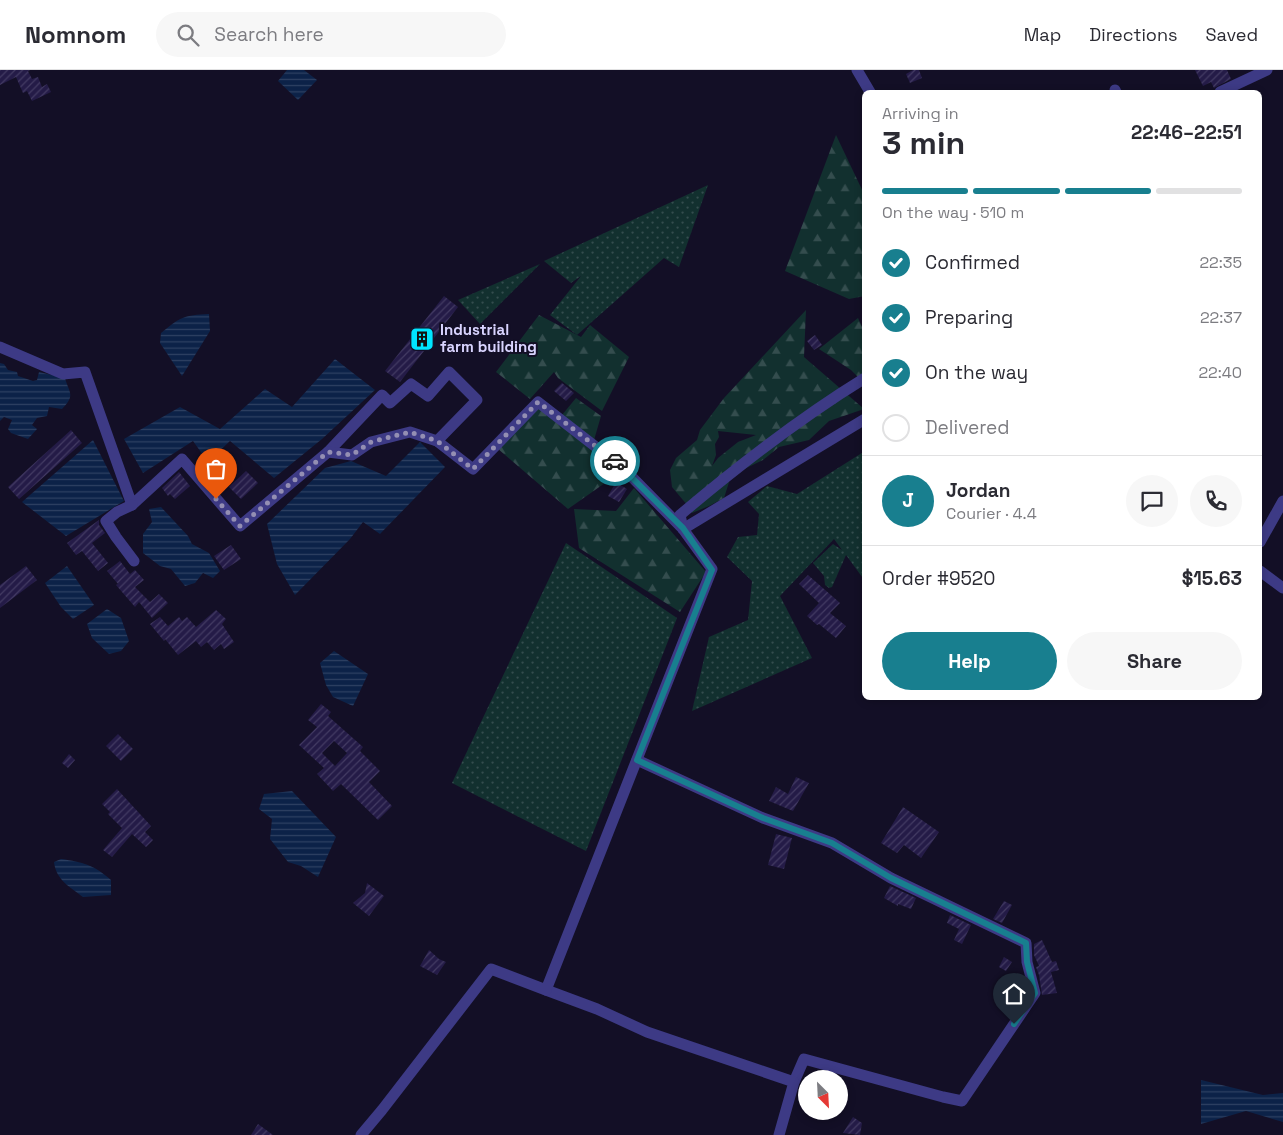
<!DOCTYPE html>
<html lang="en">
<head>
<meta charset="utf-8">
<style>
  :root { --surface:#fff; --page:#f7f7f7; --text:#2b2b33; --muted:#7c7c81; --line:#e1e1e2; --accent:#187f8f }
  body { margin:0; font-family:"Space Grotesk",sans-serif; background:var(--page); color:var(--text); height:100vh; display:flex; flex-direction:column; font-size:19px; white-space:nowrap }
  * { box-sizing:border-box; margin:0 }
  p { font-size:16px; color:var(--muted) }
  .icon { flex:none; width:28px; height:28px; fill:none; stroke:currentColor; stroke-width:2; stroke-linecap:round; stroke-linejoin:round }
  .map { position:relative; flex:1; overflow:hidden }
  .details { position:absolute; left:862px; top:20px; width:400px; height:610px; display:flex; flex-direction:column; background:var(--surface); border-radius:8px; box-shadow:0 2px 8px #0003 }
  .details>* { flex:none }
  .needle { width:32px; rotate:156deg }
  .controls { position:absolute; left:798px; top:1000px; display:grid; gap:10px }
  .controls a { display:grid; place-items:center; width:50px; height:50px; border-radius:50%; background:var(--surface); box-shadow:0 2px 8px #0003; font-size:25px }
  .pin { position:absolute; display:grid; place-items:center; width:42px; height:42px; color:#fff; margin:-51px -21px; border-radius:50% 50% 50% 0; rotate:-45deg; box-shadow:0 0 5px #0007 }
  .pin .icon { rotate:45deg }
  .courier { position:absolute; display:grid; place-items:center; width:50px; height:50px; margin:-25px; border:4px solid #187f8f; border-radius:50%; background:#fff; color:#222; box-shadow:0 1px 6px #0007 }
  .head em { font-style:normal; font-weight:700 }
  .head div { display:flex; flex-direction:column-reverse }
  .head { display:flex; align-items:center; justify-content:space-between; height:85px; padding:0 20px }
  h1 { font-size:32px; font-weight:700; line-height:38px }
  .bar { display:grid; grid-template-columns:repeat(4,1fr); gap:8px 5px; align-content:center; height:60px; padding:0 20px }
  .bar i { height:6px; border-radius:4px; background:var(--line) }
  .bar .current { background:var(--accent) }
  .bar p { grid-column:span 4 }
  .line { display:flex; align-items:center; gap:12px; padding:0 20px; border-top:1px solid var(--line) }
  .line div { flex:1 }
  .round { display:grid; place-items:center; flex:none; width:52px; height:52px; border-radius:26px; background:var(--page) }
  ol { padding:0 20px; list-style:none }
  li { display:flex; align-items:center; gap:15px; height:55px }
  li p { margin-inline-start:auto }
  li .icon { padding:5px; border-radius:50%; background:var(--accent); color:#fff; stroke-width:4 }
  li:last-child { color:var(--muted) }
  li i { width:28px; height:28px; border:2px solid var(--line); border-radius:50% }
  .cta { display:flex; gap:10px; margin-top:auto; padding:10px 20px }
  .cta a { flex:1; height:58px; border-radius:30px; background:var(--accent); color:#fff; font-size:20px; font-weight:700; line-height:58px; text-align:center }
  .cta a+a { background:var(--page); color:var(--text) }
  header { display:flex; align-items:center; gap:30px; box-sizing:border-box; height:70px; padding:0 25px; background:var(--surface); border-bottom:1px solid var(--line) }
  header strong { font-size:24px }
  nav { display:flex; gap:28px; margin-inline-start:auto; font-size:18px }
  .search { width:350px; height:45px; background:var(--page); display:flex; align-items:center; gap:12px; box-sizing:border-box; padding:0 18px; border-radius:28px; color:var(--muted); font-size:19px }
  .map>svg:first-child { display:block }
</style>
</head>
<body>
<header>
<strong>Nomnom</strong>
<div class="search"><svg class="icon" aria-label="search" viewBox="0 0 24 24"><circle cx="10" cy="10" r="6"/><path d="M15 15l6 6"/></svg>Search here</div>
<nav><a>Map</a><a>Directions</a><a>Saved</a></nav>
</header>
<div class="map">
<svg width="1283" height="1065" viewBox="0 0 1283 1065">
  <defs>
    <pattern id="grass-dots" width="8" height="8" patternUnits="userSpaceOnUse" patternTransform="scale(1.25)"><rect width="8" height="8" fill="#12302f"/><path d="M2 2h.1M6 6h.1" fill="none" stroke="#344d4e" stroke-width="1.8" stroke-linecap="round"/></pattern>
    <pattern id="forest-firs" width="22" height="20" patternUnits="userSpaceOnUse" patternTransform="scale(1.25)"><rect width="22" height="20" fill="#12302f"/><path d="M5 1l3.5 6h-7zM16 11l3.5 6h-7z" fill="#344d4e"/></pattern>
    <pattern id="water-rules" width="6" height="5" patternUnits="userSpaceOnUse" patternTransform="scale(1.25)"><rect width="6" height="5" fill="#0c2248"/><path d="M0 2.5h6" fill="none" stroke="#2f4163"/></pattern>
    <pattern id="building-hatch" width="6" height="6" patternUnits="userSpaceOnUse" patternTransform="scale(1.25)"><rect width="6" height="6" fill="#241b47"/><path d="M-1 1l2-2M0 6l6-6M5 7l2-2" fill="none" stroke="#433b63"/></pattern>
  </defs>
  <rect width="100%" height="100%" fill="#130f26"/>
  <g fill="url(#grass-dots)">
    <path d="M 708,115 L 679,197 L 664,188 L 577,265 L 550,245 L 581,206 L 571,213 L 544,191 Z"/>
    <path d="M 540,194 L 480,254 L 458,230 Z"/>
    <path d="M 865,381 L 865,511 L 846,485 L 832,517 L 829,518 L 825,515 L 824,506 L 813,493 L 833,474 L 842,480 L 834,469 L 780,526 L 812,588 L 692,641 L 709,567 L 748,550 L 752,511 L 727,487 L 738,467 L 757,465 L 759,444 L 748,432 L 767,416 L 797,424 Z"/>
    <path d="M 566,473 L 677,548 L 586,781 L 452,713 Z"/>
  </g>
  <g fill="url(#forest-firs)" fill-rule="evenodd">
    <path d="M 836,65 L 865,126 L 865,226 L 849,229 L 785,201 Z"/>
    <path d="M 806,240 L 804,287 L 864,339 L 829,351 L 809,370 L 779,377 L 763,390 L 740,401 L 730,409 L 724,428 L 709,436 L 692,443 L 688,436 L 672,417 L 670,400 L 676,388 L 697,370 L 700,360 L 724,328 ZM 718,361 L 756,365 L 738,372 L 718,388 L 712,396 L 716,385 L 715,374 L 719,367 Z"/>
    <path d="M 539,245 L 581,267 L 590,255 L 629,287 L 602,341 L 558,308 L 554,302 L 530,329 L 496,302 Z"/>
    <path d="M 858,248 L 865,263 L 865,314 L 851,300 L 819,279 Z"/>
    <path d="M 576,328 L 601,346 L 594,370 L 562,345 Z"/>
    <path d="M 536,335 L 622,401 L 568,439 L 497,378 Z"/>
    <path d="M 634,418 L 706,502 L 680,542 L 579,478 L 574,439 L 616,441 Z"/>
  </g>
  <g fill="url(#water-rules)">
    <path d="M 287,0 L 304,0 L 317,10 L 298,30 L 278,11 Z"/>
    <path d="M 209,244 L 210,261 L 182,306 L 160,273 L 161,263 C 180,247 184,245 209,244 Z"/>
    <path d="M 335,289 L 375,320 L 322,369 L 274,408 L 230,371 L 208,392 L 193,371 L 143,403 L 124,369 L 180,337 L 220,359 L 265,319 L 292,337 Z"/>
    <path d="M 0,293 L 4,294 L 8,300 L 17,302 L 18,306 L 33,311 L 37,310 L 39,302 L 65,308 C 69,323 76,325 62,339 L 49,337 L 47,346 L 37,348 L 32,355 L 37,359 L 28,369 L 11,363 L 8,359 L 12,350 L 4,347 L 0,351 Z"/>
    <path d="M 93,370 L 124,431 L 66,466 L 22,432 Z"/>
    <path d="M 420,372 L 445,397 L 380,464 L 363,452 L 350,469 L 295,525 L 277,494 L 267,454 L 325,398 L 351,391 L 386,406 Z"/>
    <path d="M 161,437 L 188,466 L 192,474 L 209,483 L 220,501 L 213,508 L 203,503 L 195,513 L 185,516 L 171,499 L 160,496 L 143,483 L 143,464 L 152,452 L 149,439 Z"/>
    <path d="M 67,496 L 94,535 L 73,549 L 61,537 L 45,513 Z"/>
    <path d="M 107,539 L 121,548 L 129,571 L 121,581 L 109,584 L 92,568 L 87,554 Z"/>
    <path d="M 334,581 L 368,604 L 353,636 L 333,627 L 326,615 L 320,593 Z"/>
    <path d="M 292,721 L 336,767 L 318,807 L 301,796 L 288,792 L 270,769 L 272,749 L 259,739 L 264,724 Z"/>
    <path d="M 61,789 C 83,792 94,795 111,810 L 111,825 L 83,827 C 70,817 56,810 54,792 Z"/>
    <path d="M 1201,1010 L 1263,1025 L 1283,1023 L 1283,1052 L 1246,1041 L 1201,1054 Z"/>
  </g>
  <g fill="url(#building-hatch)" fill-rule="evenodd">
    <path d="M 0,0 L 30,0 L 28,1 L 32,9 L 38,7 L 42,17 L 47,14 L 51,22 L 32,31 L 27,21 L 23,23 L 16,7 L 0,15 Z"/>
    <path d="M 913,0 L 919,0 L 922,8 L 910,13 L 906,4 Z"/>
    <path d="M 1195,0 L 1227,0 L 1231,9 L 1214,18 L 1211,12 L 1203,16 Z"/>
    <path d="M 444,226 L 458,237 L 400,312 L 385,301 Z"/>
    <path d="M 815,265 L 822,275 L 814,280 L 807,271 Z"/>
    <path d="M 562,313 L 574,323 L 566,331 L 554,321 Z"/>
    <path d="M 71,360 L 82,373 L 19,429 L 8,417 Z"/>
    <path d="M 246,401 L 258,413 L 241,429 L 229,417 Z"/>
    <path d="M 179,402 L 190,416 L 175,429 L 170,424 L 168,426 L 162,418 Z"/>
    <path d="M 616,412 L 627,419 L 619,432 L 608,426 Z"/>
    <path d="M 99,450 L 99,455 L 105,463 L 92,473 L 108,493 L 98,501 L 82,481 L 76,485 L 67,473 Z"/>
    <path d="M 231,475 L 241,489 L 224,500 L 214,486 Z"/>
    <path d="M 120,491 L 130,504 L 135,500 L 144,510 L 135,517 L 150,532 L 159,524 L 168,533 L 152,548 L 139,532 L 135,537 L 116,515 L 118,514 L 107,501 Z"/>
    <path d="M 26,496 L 37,510 L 0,538 L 0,515 Z"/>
    <path d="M 808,505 L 840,533 L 830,543 L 846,556 L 836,568 L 819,554 L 817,555 L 807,546 L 819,533 L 799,514 Z"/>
    <path d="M 216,540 L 226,549 L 222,554 L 234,572 L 224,579 L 221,574 L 214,580 L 207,572 L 201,577 L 196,571 L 178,585 L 165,569 L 164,571 L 150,554 L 160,547 L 168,556 L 179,547 L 182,551 L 187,547 L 196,557 Z"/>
    <path d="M 321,634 L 331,642 L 328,646 L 363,677 L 360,681 L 380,701 L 369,712 L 392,736 L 378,750 L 341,714 L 333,721 L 317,704 L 324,698 L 299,675 L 317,657 L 308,650 ZM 334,671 L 347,683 L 335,696 L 322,683 Z"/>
    <path d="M 118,664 L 133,679 L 121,691 L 106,676 Z"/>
    <path d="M 69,684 L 75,690 L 68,698 L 62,693 Z"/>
    <path d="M 796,707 L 809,713 L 793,741 L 769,731 L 776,717 L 788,724 Z"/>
    <path d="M 117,719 L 151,756 L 145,762 L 153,770 L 146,777 L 132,764 L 112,787 L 103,780 L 122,758 L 108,744 L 110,742 L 102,734 Z"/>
    <path d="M 903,737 L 939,762 L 921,788 L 904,775 L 897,783 L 881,773 Z"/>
    <path d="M 776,764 L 792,768 L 784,799 L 768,795 Z"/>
    <path d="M 367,813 L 384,826 L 369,846 L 353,833 L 365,823 Z"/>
    <path d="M 890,816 L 916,828 L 911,839 L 898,834 L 898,836 L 884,828 Z"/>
    <path d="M 1004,831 L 1012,835 L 1002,853 L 993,849 Z"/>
    <path d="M 950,845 L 971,855 L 962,874 L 954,870 L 959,859 L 947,853 Z"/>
    <path d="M 1042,870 L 1052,892 L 1056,891 L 1059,900 L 1051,902 L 1057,923 L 1042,925 L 1039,905 L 1036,897 L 1039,896 L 1034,885 L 1034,874 Z"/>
    <path d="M 429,880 L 439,889 L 446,892 L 437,905 L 420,896 Z"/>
    <path d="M 1004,887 L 1012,892 L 1006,901 L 999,897 Z"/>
    <path d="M 853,1047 L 862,1053 L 860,1065 L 843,1063 Z"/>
    <path d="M 258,1054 L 273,1065 L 251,1065 Z"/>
  </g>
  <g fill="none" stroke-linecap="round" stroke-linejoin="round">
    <g stroke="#3d3a85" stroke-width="11">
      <path d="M 857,0 L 870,22"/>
      <path d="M 1115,20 L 1116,22"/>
      <path d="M 1220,22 L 1267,0"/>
      <path d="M 0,277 L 63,304 L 85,302 L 132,435 L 182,389 L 240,456 L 328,382 L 382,325 L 390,333 L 411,314 L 428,326 L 449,302 L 477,330 L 437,371 L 473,399 L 538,332 L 623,398 L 683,459"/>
      <path d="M 328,382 L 352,385 L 371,372 L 410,362 L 437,371"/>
      <path d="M 132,435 L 117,442 L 106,451 L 116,467 L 134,491"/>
      <path d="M 683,459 L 680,445 C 738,396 800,348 865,308"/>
      <path d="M 1260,472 L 1283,431"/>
      <path d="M 1260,501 L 1283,518"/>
      <path d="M 637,690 L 763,748 L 832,773 L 891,808 L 1026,873 L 1027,892 L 1035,923 L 962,1031 L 943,1027 L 804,989 L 794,1012"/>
      <path d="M 546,920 L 597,939 L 647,962 L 794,1012 L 779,1065"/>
      <path d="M 361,1065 L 382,1040 L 491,899 L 546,920 L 712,499 L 683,459 L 865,349"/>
    </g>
  </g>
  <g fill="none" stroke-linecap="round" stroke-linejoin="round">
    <path stroke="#948fb3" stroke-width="5" stroke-dasharray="0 9" d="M 216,429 L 240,456 L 328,382 L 352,385 L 371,372 L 410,362 L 437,371 L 473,399 L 538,332 L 615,391"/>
    <path stroke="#187f8f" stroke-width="6" d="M 615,391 L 683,458 L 712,500 L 637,690 L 763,748 L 832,773 L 891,808 L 1026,873 L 1027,892 L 1035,923 L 1014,954"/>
  </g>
  <defs>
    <g id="building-square" transform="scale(1.25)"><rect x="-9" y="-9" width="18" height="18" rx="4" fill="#00e5ff" stroke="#130f26"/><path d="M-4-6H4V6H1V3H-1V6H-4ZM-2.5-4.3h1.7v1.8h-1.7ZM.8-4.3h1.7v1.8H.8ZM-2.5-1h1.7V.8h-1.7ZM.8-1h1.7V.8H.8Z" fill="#111"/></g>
  </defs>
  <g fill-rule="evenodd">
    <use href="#building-square" x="422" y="269"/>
  </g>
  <g text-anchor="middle" stroke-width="4" stroke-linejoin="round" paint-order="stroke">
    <g font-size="15" font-weight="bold" fill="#d9d4ff" stroke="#130f26" text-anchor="start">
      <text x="440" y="265">Industrial<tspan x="440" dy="17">farm building</tspan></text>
    </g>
  </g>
</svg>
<div class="controls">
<a><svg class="needle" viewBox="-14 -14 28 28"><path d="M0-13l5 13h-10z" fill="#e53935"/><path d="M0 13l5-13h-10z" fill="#7c7c81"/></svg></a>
</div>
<div class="pin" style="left:216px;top:429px;background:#ea580c"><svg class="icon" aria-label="bag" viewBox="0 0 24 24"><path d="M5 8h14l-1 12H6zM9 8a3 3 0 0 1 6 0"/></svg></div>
<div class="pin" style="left:1014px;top:954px;background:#1f2937"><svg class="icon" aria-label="home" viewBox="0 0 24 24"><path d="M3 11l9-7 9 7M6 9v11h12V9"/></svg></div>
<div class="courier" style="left:615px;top:391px"><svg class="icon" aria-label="car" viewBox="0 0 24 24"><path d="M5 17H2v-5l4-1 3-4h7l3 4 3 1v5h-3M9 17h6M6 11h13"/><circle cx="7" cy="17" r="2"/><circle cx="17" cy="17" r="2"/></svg></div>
<section class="details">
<div class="head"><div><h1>3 min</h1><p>Arriving in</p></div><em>22:46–22:51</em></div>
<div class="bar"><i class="current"></i><i class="current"></i><i class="current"></i><i></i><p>On the way · 510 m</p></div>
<ol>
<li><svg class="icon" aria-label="check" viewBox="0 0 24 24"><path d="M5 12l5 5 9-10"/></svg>Confirmed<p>22:35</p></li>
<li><svg class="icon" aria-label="check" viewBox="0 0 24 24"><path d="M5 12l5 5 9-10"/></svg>Preparing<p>22:37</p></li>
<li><svg class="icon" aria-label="check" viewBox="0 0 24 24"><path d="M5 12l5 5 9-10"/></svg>On the way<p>22:40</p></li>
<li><i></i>Delivered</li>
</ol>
<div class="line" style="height:90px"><b class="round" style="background:var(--accent);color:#fff">J</b><div><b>Jordan</b><p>Courier · 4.4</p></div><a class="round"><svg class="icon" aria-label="chat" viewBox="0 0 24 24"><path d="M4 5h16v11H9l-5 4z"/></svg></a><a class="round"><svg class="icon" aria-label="phone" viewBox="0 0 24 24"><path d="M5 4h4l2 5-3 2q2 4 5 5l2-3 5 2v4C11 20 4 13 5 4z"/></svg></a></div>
<div class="line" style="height:65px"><div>Order #9520</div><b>$15.63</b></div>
<div class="cta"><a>Help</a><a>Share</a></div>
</section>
</div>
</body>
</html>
